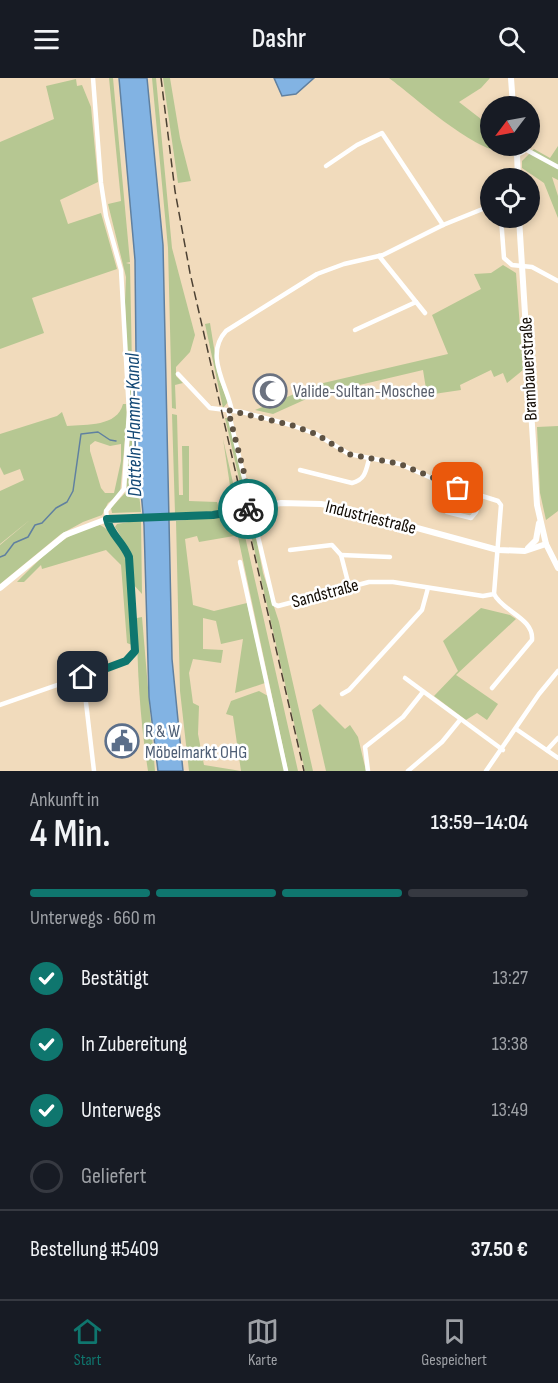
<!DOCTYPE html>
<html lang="de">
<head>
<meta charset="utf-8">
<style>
  :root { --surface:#171b24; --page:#242831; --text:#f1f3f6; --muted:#9ea1a6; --line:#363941; --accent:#0f766e }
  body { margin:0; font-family:"Sofia Sans Condensed",sans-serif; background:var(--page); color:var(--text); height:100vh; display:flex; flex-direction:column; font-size:22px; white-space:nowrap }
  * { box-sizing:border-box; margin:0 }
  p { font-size:20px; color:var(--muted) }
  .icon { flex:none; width:33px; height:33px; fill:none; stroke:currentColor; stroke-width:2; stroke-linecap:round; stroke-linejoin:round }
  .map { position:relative; height:693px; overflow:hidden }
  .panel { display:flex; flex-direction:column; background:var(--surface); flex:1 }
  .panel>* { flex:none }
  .needle { width:39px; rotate:238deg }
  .tools { position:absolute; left:480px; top:18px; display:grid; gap:12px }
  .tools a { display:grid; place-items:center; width:60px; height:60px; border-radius:50%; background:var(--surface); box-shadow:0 3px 9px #0003; font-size:30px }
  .pin { position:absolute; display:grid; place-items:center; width:51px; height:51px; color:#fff; margin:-26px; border-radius:12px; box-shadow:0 3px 9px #0006 }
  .courier { position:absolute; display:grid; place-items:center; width:60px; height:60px; margin:-30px; border:4px solid #0f766e; border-radius:50%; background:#fff; color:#222; box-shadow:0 2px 8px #0007 }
  .overview em { font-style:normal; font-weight:600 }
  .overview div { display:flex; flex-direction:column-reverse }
  .overview { display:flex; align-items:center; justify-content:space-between; height:102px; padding:0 30px }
  h1 { font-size:39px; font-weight:600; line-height:45px }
  .bar { display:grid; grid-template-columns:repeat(4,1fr); gap:9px 6px; align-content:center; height:72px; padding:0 30px }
  .bar i { height:8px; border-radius:4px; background:var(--line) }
  .bar .selected { background:var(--accent) }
  .bar p { grid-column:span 4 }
  .line { display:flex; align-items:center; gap:15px; padding:0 30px; border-top:2px solid var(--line) }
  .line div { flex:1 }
  ol { padding:0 30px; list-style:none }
  li { display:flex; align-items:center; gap:18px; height:66px }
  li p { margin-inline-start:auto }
  li .icon { padding:6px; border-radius:50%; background:var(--accent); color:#fff; stroke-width:4 }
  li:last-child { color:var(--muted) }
  li i { width:33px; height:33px; border:3px solid var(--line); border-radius:50% }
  header { display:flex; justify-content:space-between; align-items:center; height:78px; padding:0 30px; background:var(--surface); font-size:27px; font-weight:600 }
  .dock { display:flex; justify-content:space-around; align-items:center; height:84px; border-top:2px solid var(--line); background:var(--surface); font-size:16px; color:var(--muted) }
  .dock a { display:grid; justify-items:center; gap:3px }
  .dock .selected { color:var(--accent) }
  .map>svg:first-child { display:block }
</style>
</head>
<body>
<header><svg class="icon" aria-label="menu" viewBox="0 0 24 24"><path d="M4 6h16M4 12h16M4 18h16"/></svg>Dashr<svg class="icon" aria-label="search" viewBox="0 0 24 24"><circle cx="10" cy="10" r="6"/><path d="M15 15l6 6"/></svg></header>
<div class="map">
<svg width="558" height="693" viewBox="0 0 558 693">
  <rect width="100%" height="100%" fill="#f1dbbc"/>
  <g fill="#b6c792" fill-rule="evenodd">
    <path d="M 109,0 L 113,0 L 130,184 L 126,185 L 130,186 L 133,340 L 130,347 L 125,225 L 126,199 L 108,126 L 121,123 Z"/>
    <path d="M 152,0 L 156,0 L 172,170 L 195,257 L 190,274 L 176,289 L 176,298 L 183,305 L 175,307 L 176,331 L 172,330 L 168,170 Z"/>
    <path d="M 163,0 L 170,0 L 180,60 L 191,103 L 178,105 Z"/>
    <path d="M 389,0 L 490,0 L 481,10 L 459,24 L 490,48 L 490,68 L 504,68 L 503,74 C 471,71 416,20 389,0 Z"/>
    <path d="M 76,1 L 77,8 L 82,7 L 91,29 L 98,104 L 60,122 L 68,146 L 101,135 L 117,191 L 32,220 L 44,255 L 0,271 L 0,64 L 54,41 L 46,8 Z"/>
    <path d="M 558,68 L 558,102 L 552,99 L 558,118 L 558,140 L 544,105 L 522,90 L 522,83 L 534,71 L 550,80 Z"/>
    <path d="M 503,187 L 516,195 L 523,292 L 507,305 L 503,295 L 494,299 L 491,292 L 460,307 L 461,312 L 427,317 L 423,292 L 313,318 L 273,336 L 255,332 L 319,306 L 448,276 L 432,237 L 481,211 L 474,196 L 491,195 Z"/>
    <path d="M 210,245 L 219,301 L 228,324 L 223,330 L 205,246 Z"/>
    <path d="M 123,326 L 126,326 L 127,338 L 120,416 L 108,425 L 102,437 L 83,444 L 61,456 L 0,506 L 0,467 L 31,441 L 0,466 L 0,413 L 24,402 L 20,391 L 4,397 L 0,389 L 0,356 L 57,338 L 62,334 L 67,348 C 87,346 117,349 123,326 ZM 95,363 L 110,368 L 121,366 L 121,383 L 114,415 L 105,415 L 101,410 L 90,373 L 90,367 Z"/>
    <path d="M 172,336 L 177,337 L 179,417 L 183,417 L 182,368 L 189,368 L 189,423 L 217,424 L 220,433 L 175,435 Z"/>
    <path d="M 225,340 L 228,340 L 249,428 L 244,422 Z"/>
    <path d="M 558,348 L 558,433 L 546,442 L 540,415 L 537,349 Z"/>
    <path d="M 130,358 L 133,359 L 141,434 L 112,435 L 111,430 L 126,414 Z"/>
    <path d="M 223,361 L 239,431 L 225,433 L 222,423 L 232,421 Z"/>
    <path d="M 251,434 L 263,495 L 279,544 L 313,693 L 305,693 L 246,435 Z"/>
    <path d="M 240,436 L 298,693 L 288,693 L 238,459 L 234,458 L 199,464 L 197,458 L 185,461 L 193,527 L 214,533 L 247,525 L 265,605 L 235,615 L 243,561 L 221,566 L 216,543 L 203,540 L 203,571 L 223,572 L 221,585 L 193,581 L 189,595 L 193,625 L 199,628 L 198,656 L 204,687 L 241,693 L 233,638 L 226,636 L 231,623 L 259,613 L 268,618 L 285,693 L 189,693 L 180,613 L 176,443 Z"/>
    <path d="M 141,442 L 142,516 L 132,505 C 131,482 128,468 115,449 L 117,446 Z"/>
    <path d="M 100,447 C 140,468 130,529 132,567 L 127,565 L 121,487 L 106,472 L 42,491 L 41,487 L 24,504 L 17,504 C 39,482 67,451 100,447 Z"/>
    <path d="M 481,530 L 510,537 L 516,541 L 456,597 L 498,626 L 487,642 L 477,635 L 466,642 L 434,618 L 458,593 L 443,563 Z"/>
    <path d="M 142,539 L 155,693 L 148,693 C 140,642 137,592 137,540 Z"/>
    <path d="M 320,626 L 345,651 L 350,647 L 358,659 L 366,693 L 326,693 L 312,632 Z"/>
  </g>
  <g fill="#82b3e3" stroke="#6080a0" stroke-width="1.5">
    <path d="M 119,0 L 147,0 L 163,167 L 172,581 L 183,693 L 158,693 L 149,619 L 144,447 L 137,368 L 135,182 Z"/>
    <path d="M 274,0 L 314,0 L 296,16 L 282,18 Z"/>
  </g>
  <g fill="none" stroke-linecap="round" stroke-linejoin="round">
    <path stroke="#6080a0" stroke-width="1.5" d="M 0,479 L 5,477 L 14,465 L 28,459 L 35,447 L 42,445 L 56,430 L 67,424 L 73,413 L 81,356 L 98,354 L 110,362 L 116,363"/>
    <g stroke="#fff" stroke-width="4.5">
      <path d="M 523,70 L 558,89"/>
      <path d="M 326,88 L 357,67 L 382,55 L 443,147"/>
      <path d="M 501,140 L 504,180 L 512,187 L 532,189 L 558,203"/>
      <path d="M 379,178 L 425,235"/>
      <path d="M 355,252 L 416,224"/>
      <path d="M 178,296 L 210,330 L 242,334 L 291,347 L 316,356 L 349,376 L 400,386 L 447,407 L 498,423 L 501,427 L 494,516 L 483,518 L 393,504 L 369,504 L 278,528 L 274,526 L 228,332"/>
      <path d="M 232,333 C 227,307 204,277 226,253 L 317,196 L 344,186 L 383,177 L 443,147 L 490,128"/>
      <path d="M 300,392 L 352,405 C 365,402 366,393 369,381"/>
      <path d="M 447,407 L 441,427 L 447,434 L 471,440 L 476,434 L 482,418"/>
      <path d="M 290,472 L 332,467 L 341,477 L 349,508"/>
      <path d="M 341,477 L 390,479"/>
      <path d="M 240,484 L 286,693"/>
      <path d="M 83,599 L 94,693"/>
      <path d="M 405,600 L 503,672"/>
      <path d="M 492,610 L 532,562 C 534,540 503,534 494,516"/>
      <path d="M 342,616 L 349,612 L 422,532 L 428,510"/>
      <path d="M 0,627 L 126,583 L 135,573 L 128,479 C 122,460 108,455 106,433 L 124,411 L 129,334 L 121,192 L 106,138 L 101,105 L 93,0"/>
      <path d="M 516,651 L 558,680"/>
      <path d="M 547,672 L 558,660"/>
      <path d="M 368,693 L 365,669 L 403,639 L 423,614"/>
      <path d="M 408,693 L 442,664 L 460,642"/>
      <path d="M 486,693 L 539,616 L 558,593"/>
    </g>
    <g stroke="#fff" stroke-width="6">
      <path d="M 511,0 L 513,28"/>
      <path d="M 511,68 L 511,73 L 517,76"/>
      <path d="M 517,76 L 518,100"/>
      <path d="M 517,76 L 523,73 L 522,68"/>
      <path d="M 519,140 L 537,427 L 546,466 L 558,490"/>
      <path d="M 528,470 L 536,462 L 539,445"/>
      <path d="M 0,510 L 65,457 L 107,441 L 213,437 L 281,425 L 321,426 L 344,430 L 498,472 L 525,473 L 546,466"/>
    </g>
    <path stroke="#4c4133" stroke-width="1.5" stroke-dasharray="9 4.5" stroke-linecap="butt" d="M 161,0 L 175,113 L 190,195 L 304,693"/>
  </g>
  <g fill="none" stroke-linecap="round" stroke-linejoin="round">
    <path stroke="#5f5343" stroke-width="6" stroke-dasharray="0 10.8" d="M 248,431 L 253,430 L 228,332 L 291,347 L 316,356 L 348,376 L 400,386 L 458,410"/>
    <path stroke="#0f766e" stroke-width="8" d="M 83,599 L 126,583 L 135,573 L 129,479 C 123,464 110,456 107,441 L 213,437 L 248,431"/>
  </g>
  <defs>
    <g id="mosque-ring" transform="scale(1.725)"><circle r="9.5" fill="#fff" stroke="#6b7280" stroke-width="1.5"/><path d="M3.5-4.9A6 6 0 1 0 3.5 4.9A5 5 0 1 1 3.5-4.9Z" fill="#6b7280"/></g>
    <g id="civic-ring" transform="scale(1.725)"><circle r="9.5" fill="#fff" stroke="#5c6f8a" stroke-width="1.5"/><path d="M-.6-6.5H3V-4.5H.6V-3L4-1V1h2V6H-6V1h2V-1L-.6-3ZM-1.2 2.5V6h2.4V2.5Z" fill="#5c6f8a"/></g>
  </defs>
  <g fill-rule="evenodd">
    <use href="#mosque-ring" x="270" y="313"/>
    <use href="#civic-ring" x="122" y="663"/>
  </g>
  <g text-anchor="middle" stroke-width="5" stroke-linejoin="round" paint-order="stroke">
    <g font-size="18" fill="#110a02" stroke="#fff">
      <text transform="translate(528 291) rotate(-93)" y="6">Brambauerstraße</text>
      <text transform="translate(371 439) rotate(14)" y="6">Industriestraße</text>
      <text transform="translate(325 515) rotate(-15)" y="6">Sandstraße</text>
    </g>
    <g font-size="18" fill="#5b616d" stroke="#fff" text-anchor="start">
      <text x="293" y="319">Valide-Sultan-Moschee</text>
    </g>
    <g font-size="18" fill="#4e5e75" stroke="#fff" text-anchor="start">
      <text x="145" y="659">R &amp; W<tspan x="145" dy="21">Möbelmarkt OHG</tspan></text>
    </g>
    <g font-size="20" font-style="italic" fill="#134875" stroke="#fff">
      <text transform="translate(133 347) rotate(-91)" y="7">Datteln-Hamm-Kanal</text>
    </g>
  </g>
</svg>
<div class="tools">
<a><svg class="needle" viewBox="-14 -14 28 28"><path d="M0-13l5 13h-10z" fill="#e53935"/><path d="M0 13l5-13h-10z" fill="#9ea1a6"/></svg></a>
<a><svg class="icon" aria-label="locate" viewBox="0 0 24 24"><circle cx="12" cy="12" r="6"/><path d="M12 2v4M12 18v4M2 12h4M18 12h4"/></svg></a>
</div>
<div class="pin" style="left:458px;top:410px;background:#ea580c"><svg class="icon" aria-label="bag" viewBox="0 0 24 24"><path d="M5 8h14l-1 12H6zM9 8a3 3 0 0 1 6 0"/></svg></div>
<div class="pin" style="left:83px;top:599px;background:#1f2937"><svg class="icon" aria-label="home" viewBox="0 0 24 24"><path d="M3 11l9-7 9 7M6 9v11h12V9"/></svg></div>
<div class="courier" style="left:248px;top:431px"><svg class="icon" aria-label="bike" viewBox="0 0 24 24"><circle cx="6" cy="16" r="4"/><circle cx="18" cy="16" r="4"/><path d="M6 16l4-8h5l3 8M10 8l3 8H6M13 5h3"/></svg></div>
</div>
<section class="panel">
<div class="overview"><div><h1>4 Min.</h1><p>Ankunft in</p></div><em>13:59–14:04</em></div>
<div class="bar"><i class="selected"></i><i class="selected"></i><i class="selected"></i><i></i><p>Unterwegs · 660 m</p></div>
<ol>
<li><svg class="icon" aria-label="check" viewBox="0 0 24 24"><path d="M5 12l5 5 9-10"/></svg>Bestätigt<p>13:27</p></li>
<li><svg class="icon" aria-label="check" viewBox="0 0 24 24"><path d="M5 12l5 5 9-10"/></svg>In Zubereitung<p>13:38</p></li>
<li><svg class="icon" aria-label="check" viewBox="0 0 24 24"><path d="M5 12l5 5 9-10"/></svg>Unterwegs<p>13:49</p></li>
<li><i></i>Geliefert</li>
</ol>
<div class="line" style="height:78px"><div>Bestellung #5409</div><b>37.50 €</b></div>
</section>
<nav class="dock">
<a class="selected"><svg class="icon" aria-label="home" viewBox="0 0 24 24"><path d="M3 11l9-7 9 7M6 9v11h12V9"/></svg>Start</a>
<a><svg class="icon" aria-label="map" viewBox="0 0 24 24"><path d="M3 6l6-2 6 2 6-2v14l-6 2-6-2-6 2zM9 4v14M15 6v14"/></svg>Karte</a>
<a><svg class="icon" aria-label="saved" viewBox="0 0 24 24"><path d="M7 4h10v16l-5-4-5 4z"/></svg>Gespeichert</a>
</nav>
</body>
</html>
